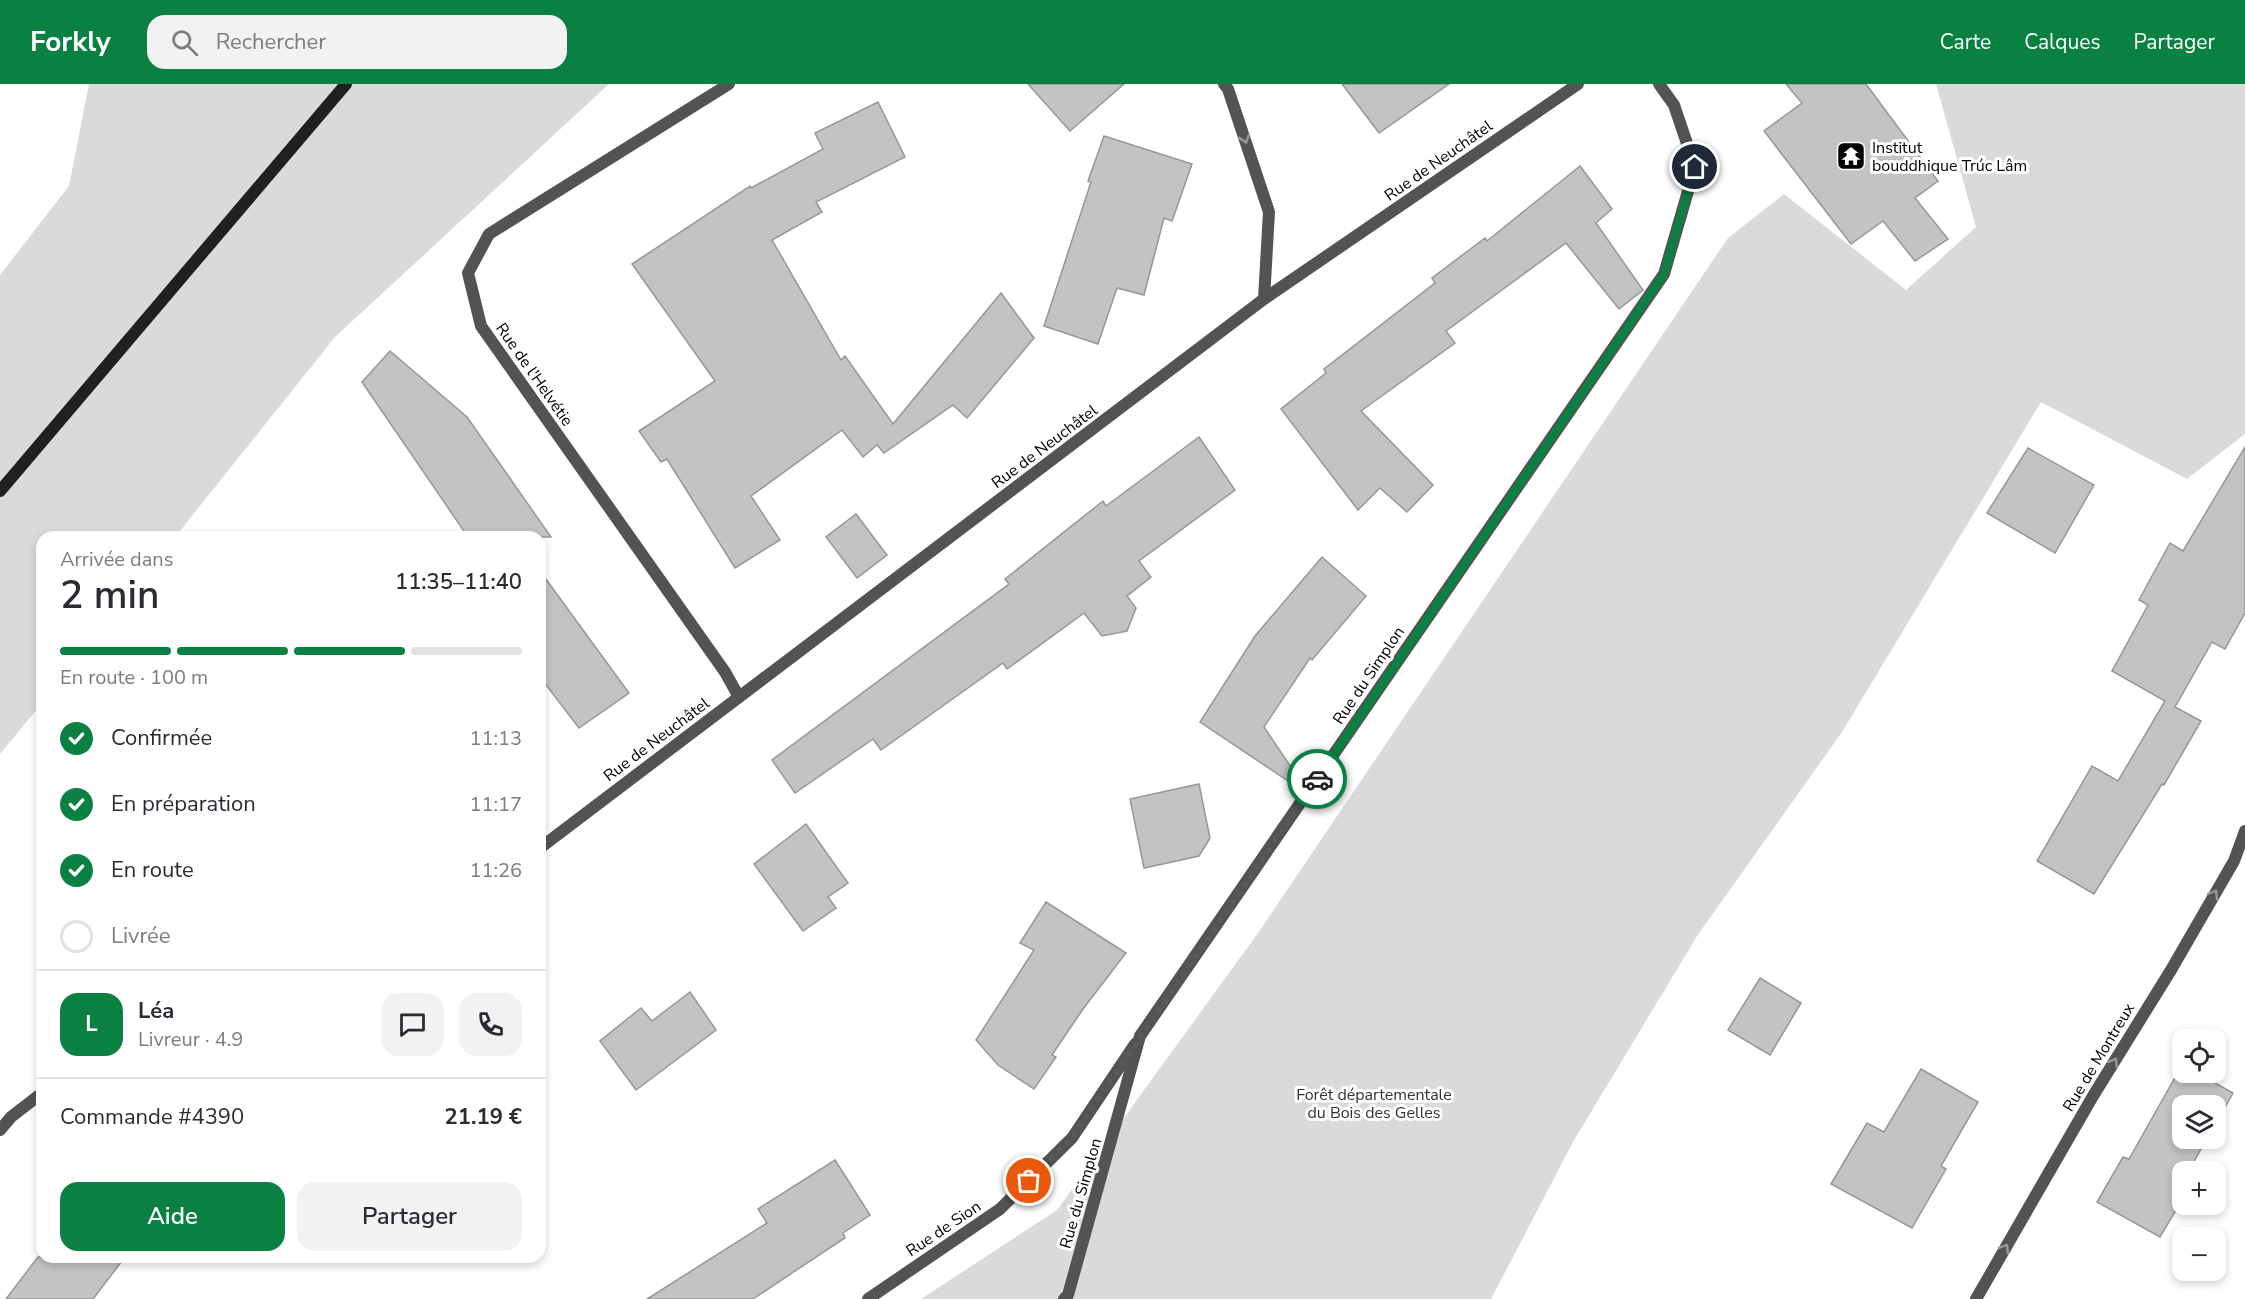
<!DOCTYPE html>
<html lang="fr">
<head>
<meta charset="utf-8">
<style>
  :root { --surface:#fff; --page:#f2f2f3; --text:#2b2b33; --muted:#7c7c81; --line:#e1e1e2; --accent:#0b8043 }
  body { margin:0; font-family:"Nunito Sans",sans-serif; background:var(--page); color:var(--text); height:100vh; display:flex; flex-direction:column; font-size:22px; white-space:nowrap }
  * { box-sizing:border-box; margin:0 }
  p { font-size:20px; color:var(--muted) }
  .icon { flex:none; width:33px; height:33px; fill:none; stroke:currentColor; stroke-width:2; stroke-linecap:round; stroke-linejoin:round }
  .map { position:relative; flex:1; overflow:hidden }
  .side { position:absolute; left:36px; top:447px; width:510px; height:732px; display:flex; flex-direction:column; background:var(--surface); border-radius:18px; box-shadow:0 3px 9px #0003 }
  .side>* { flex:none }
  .controls { position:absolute; left:2172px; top:945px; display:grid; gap:12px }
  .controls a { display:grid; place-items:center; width:54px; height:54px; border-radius:12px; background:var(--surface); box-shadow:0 3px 9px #0003; font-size:30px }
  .pin { position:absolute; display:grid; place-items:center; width:51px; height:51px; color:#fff; margin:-26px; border:3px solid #fff; border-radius:50%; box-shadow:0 2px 6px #0007 }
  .courier { position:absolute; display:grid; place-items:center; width:60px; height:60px; margin:-30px; border:4px solid #0b8043; border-radius:50%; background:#fff; color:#222; box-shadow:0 2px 8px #0007 }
  .head em { font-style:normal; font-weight:600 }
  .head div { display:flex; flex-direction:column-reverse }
  .head { display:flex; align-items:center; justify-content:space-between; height:102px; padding:0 24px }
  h1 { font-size:39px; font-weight:600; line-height:45px }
  .bar { display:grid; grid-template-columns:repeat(4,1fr); gap:9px 6px; align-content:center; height:72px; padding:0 24px }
  .bar i { height:8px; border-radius:4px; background:var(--line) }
  .bar .active { background:var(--accent) }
  .bar p { grid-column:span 4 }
  .line { display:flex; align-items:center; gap:15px; padding:0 24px; border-top:2px solid var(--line) }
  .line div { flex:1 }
  .round { display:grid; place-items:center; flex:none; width:63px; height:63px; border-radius:18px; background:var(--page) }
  ol { padding:0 24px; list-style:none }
  li { display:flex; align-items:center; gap:18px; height:66px }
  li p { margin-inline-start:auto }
  li .icon { padding:6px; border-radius:50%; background:var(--accent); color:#fff; stroke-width:4 }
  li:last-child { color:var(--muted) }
  li i { width:33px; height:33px; border:3px solid var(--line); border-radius:50% }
  .primary-button { display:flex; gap:12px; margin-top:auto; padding:12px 24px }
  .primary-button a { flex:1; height:69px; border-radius:18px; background:var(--accent); color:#fff; font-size:24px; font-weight:600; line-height:69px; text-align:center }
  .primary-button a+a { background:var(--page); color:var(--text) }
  header { display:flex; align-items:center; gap:36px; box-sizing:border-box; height:84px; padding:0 30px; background:var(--accent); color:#fff }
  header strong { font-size:28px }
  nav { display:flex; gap:33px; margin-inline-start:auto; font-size:21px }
  .search { width:420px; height:54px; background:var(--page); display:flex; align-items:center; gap:15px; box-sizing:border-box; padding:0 21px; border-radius:18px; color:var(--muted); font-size:22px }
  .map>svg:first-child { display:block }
</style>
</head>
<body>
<header>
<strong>Forkly</strong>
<div class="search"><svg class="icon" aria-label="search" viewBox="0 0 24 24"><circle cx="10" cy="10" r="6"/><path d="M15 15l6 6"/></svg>Rechercher</div>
<nav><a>Carte</a><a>Calques</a><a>Partager</a></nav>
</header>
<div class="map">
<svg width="2245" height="1215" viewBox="0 0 2245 1215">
  <rect width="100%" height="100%" fill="#fff"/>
  <g fill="#dadada">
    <path d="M 89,0 L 609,0 L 335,253 L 175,453 L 42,453 L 42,619 L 0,670 L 0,191 L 69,102 Z"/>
    <path d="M 1936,0 L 2245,0 L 2245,350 L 2187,395 L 2041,318 L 1842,648 L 1697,852 L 1573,1058 L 1491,1215 L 921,1215 L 1057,1126 L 1258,849 L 1728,154 L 1784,110 L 1906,206 L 1976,143 Z"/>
  </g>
  <g fill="#c3c3c3" stroke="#979797" stroke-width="1.5">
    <path d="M 1028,0 L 1124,0 L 1070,47 Z"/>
    <path d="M 1342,0 L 1449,0 L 1379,49 Z"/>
    <path d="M 1786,0 L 1866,0 L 1938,97 L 1915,114 L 1948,155 L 1915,177 L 1883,137 L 1851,160 L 1764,47 L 1802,19 Z"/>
    <path d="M 878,18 L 905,73 L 816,118 L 822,128 L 772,156 L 841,276 L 845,272 L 893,340 L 1001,209 L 1034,254 L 967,334 L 953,321 L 884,369 L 877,361 L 863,373 L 842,346 L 751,412 L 780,456 L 735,484 L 667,375 L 661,378 L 639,347 L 715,297 L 632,180 L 750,102 L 751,104 L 823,65 L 815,49 Z"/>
    <path d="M 1104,52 L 1192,80 L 1172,137 L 1164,134 L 1144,211 L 1117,204 L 1098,260 L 1044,242 L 1091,98 L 1088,97 Z"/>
    <path d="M 1580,82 L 1612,125 L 1596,139 L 1643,206 L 1619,225 L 1566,159 L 1446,247 L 1455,259 L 1361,327 L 1433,401 L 1407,428 L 1380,404 L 1358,426 L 1281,325 L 1326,289 L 1324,285 L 1435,199 L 1432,194 L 1485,154 L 1487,157 Z"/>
    <path d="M 390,267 L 467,333 L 551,453 L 468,453 L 362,298 Z"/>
    <path d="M 1199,353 L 1235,406 L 1139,477 L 1151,493 L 1127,512 L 1136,524 L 1127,547 L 1102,552 L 1084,529 L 1007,585 L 1003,579 L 881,666 L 873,655 L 795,709 L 772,676 L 1009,500 L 1005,495 L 1103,417 L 1106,422 Z"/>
    <path d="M 2245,363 L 2245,529 L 2225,565 L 2212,558 L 2175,623 L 2201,637 L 2164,701 L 2162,700 L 2094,810 L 2037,777 L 2092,682 L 2118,697 L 2165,617 L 2112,587 L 2148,521 L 2139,516 L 2170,459 L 2183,467 Z"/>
    <path d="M 2028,364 L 2094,401 L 2055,469 L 1987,429 Z"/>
    <path d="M 856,430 L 887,471 L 857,494 L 826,453 Z"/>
    <path d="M 1322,473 L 1366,512 L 1312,576 L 1310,574 L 1264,643 L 1303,701 L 1300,705 L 1200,638 L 1255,552 Z"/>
    <path d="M 540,487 L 629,609 L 579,644 L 540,593 Z"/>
    <path d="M 1199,700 L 1210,754 L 1199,772 L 1144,784 L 1130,715 Z"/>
    <path d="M 806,740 L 848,799 L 828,813 L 836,824 L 803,847 L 754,780 Z"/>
    <path d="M 1046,818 L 1126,869 L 1083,925 L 1052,971 L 1056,973 L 1034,1005 L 998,981 L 976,956 L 1034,866 L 1020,859 Z"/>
    <path d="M 1760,894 L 1801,919 L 1770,971 L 1728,946 Z"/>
    <path d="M 690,908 L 716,946 L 636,1006 L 600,957 L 641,924 L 652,937 Z"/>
    <path d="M 2182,981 L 2182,988 L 2196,988 L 2233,1009 L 2216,1040 L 2216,1022 L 2182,1022 L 2182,1054 L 2207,1054 L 2194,1078 L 2203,1083 L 2200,1088 L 2182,1088 L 2182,1116 L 2160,1153 L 2097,1118 L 2123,1073 L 2129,1075 Z"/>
    <path d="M 1921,985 L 1978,1018 L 1941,1082 L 1946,1085 L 1912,1144 L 1831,1100 L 1867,1039 L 1884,1048 Z"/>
    <path d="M 835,1076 L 870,1131 L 843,1149 L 845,1154 L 834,1161 L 753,1215 L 647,1215 L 767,1139 L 758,1125 Z"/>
    <path d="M 38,1173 L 125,1173 L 93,1215 L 6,1215 Z"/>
  </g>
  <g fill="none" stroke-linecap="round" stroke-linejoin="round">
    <g stroke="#535353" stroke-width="12">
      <path d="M 729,0 L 489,150 L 468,189 L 481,242 L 725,588 L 739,613"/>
      <path d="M 1224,0 L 1228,5 L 1269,128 L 1264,215"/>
      <path d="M 540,764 L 1264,215 L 1578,0"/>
      <path d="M 0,1046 L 11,1033 L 42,1009"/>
      <path d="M 868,1215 L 1000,1125 L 1072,1054 L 1135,960"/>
      <path d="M 1064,1215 L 1068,1211 L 1140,952 L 1664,190 L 1695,83 L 1674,21 L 1659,0"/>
      <path d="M 1976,1215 L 2093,1012 L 2171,886 L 2234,777 L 2245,747"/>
    </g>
    <path stroke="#202020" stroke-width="12" d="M 0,407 L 346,0"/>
  </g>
  <defs><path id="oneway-chevron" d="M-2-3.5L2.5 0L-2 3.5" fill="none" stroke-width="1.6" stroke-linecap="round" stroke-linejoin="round" transform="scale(1.5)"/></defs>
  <g stroke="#989898">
    <use href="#oneway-chevron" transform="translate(1245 55) rotate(71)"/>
    <use href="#oneway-chevron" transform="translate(2214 810) rotate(-60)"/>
    <use href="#oneway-chevron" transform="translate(2114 978) rotate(-58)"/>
    <use href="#oneway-chevron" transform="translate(2005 1164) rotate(-60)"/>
  </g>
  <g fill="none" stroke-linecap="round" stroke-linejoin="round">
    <path stroke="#595959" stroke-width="6" stroke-dasharray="0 10.8" d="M 1029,1097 L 1072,1054 L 1317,695"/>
    <path stroke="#0b8043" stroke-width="8" d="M 1317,695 L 1664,190 L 1695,83"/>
  </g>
  <defs>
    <g id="temple-square" transform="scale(1.5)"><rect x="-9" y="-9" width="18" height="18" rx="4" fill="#000" stroke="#fff"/><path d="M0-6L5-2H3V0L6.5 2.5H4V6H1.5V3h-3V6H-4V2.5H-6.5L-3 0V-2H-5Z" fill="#fff"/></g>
  </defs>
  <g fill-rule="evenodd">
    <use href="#temple-square" x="1851" y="72"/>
  </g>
  <g text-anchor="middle" stroke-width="6" stroke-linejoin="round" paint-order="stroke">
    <g font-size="16" fill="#000" stroke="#fff" text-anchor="start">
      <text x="1872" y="69">Institut<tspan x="1872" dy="18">bouddhique Trúc Lâm</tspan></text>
    </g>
    <g font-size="16" fill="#000" stroke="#fff">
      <text transform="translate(1438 76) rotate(-35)" y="6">Rue de Neuchâtel</text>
      <text transform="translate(535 290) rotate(55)" y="6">Rue de l'Helvétie</text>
      <text transform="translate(1044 362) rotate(-37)" y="6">Rue de Neuchâtel</text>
      <text transform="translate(1368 591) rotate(-56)" y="6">Rue du Simplon</text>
      <text transform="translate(656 655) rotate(-37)" y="6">Rue de Neuchâtel</text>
      <text transform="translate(2098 973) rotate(-59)" y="6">Rue de Montreux</text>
      <text transform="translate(1080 1109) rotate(-74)" y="6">Rue du Simplon</text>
      <text transform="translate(943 1144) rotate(-34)" y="6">Rue de Sion</text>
    </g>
    <g font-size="16" fill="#313131" stroke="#fff">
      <text x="1374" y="1016">Forêt départementale<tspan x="1374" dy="18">du Bois des Gelles</tspan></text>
    </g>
  </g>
</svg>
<div class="controls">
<a><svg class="icon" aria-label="locate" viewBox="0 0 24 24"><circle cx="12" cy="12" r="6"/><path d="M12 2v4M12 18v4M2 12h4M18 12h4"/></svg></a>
<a><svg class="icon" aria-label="layers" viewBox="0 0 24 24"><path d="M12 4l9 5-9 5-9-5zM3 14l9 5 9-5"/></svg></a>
<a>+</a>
<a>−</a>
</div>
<div class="pin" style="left:1029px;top:1097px;background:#ea580c"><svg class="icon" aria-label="bag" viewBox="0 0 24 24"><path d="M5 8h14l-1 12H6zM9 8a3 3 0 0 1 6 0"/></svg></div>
<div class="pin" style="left:1695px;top:83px;background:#1f2937"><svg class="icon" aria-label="home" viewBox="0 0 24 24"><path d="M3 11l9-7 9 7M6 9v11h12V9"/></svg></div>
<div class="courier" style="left:1317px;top:695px"><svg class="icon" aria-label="car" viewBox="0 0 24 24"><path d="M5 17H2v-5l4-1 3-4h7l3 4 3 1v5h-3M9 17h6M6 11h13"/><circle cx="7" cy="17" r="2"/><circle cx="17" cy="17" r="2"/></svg></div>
<section class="side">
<div class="head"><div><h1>2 min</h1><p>Arrivée dans</p></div><em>11:35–11:40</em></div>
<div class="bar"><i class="active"></i><i class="active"></i><i class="active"></i><i></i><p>En route · 100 m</p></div>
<ol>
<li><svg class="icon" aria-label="check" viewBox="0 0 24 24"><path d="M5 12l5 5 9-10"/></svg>Confirmée<p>11:13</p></li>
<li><svg class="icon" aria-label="check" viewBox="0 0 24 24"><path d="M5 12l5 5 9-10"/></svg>En préparation<p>11:17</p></li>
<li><svg class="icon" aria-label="check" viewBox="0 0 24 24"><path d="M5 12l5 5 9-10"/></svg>En route<p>11:26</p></li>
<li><i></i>Livrée</li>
</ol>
<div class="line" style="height:108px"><b class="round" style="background:var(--accent);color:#fff">L</b><div><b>Léa</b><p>Livreur · 4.9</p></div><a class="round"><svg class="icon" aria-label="chat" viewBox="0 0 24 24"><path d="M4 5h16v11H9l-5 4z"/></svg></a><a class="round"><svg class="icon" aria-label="phone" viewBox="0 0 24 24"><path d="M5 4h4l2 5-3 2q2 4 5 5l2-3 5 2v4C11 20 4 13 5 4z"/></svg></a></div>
<div class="line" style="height:78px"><div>Commande #4390</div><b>21.19 €</b></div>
<div class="primary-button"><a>Aide</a><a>Partager</a></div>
</section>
</div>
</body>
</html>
